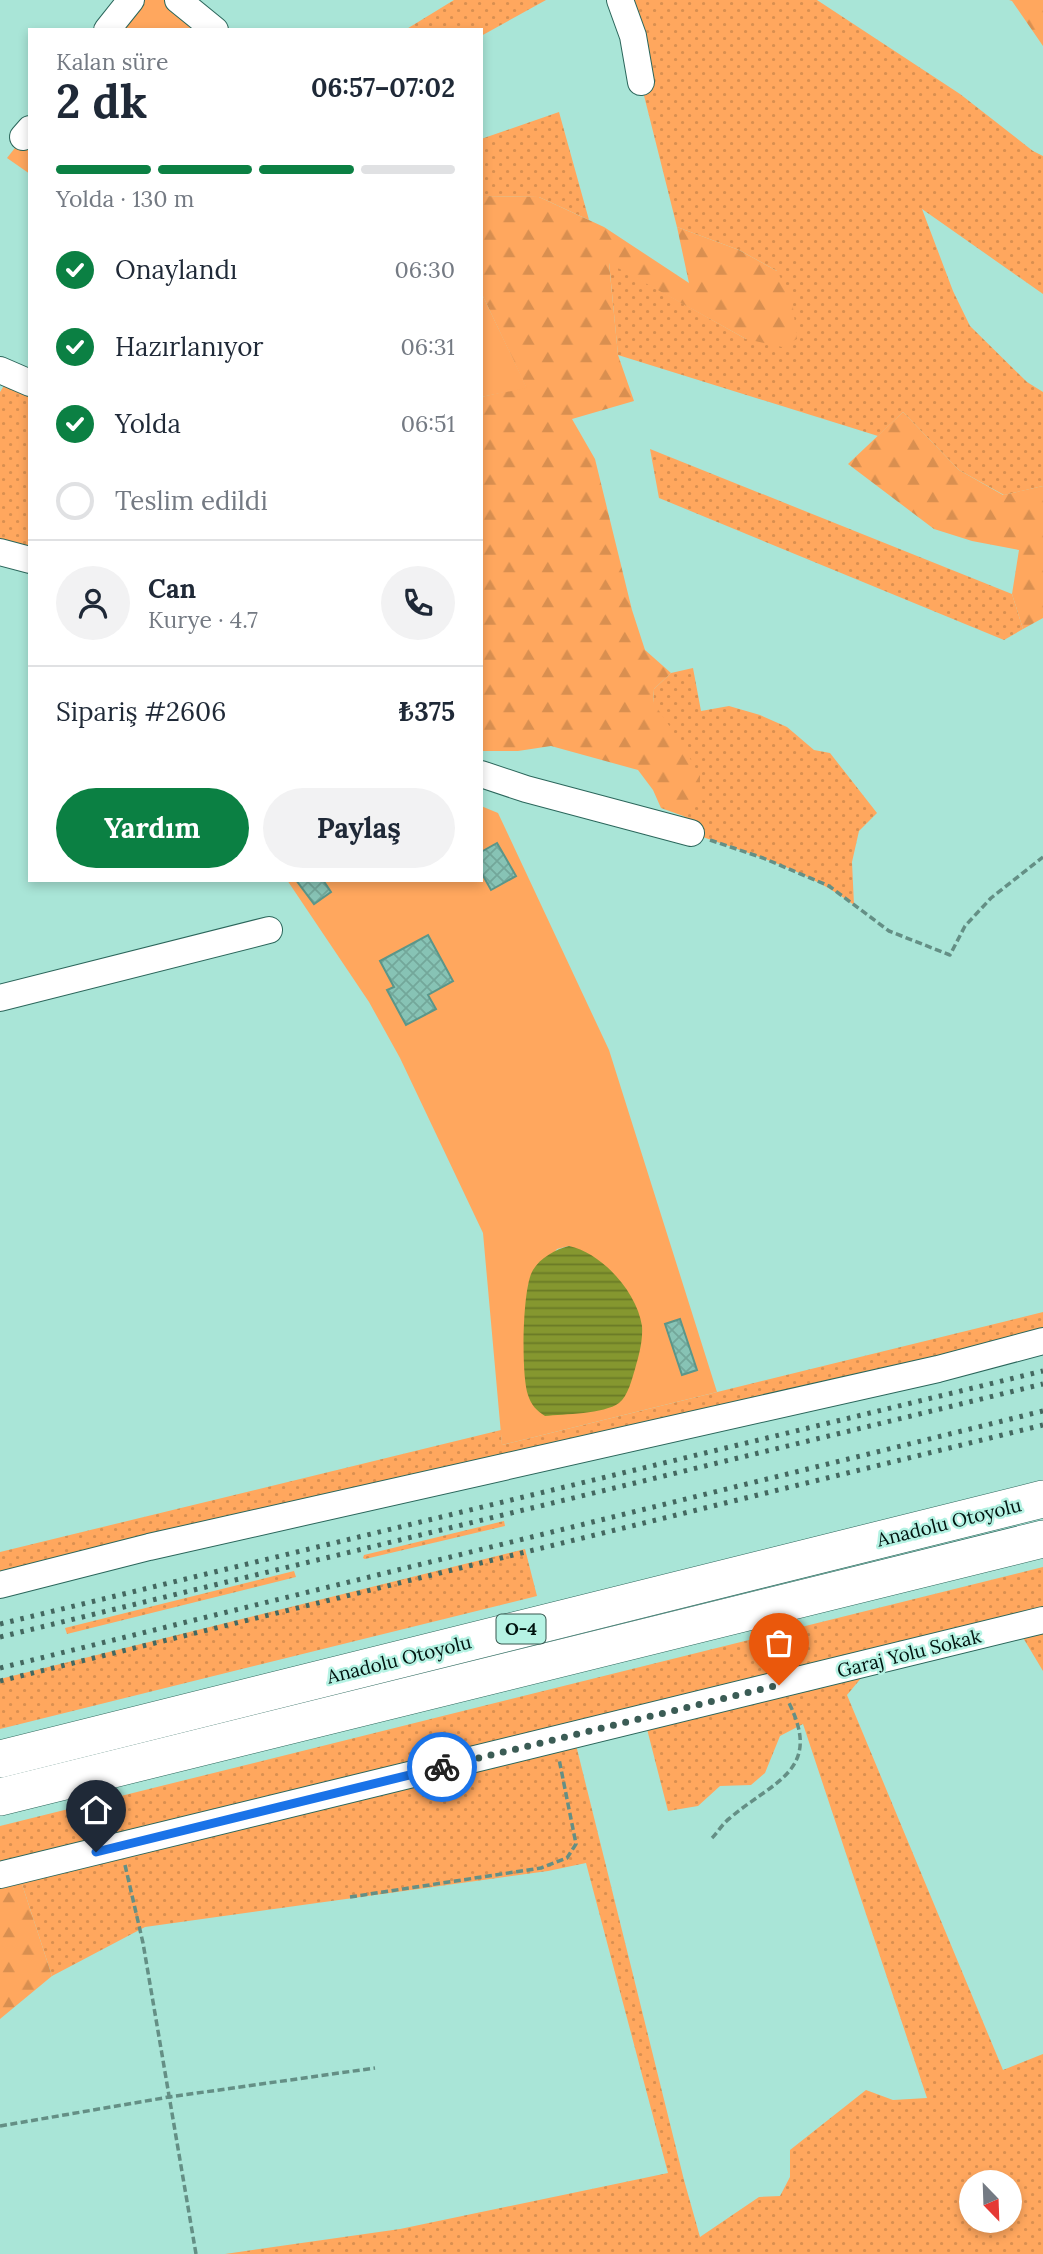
<!DOCTYPE html>
<html lang="tr">
<head>
<meta charset="utf-8">
<style>
  :root { --surface:#fff; --page:#f2f2f3; --text:#1f2937; --muted:#747a83; --line:#e0e1e3; --accent:#0b8043 }
  body { margin:0; font-family:Lora,serif; background:var(--page); color:var(--text); height:100vh; display:flex; flex-direction:column; font-size:26px; white-space:nowrap }
  * { box-sizing:border-box; margin:0 }
  p { font-size:23px; color:var(--muted) }
  .icon { flex:none; width:38px; height:38px; fill:none; stroke:currentColor; stroke-width:2; stroke-linecap:round; stroke-linejoin:round }
  .map { position:relative; flex:1; overflow:hidden }
  .sheet { position:absolute; left:28px; top:28px; width:455px; height:854px; display:flex; flex-direction:column; background:var(--surface); border-radius:0px; box-shadow:0 4px 10px #0003 }
  .sheet>* { flex:none }
  .needle { width:46px; rotate:157deg }
  .fabs { position:absolute; left:959px; top:2170px; display:grid; gap:14px }
  .fabs a { display:grid; place-items:center; width:63px; height:63px; border-radius:50%; background:var(--surface); box-shadow:0 4px 10px #0003; font-size:35px }
  .pin { position:absolute; display:grid; place-items:center; width:60px; height:60px; color:#fff; margin:-72px -30px; border-radius:50% 50% 50% 0; rotate:-45deg; box-shadow:0 0 7px #0007 }
  .pin .icon { rotate:45deg }
  .courier { position:absolute; display:grid; place-items:center; width:70px; height:70px; margin:-35px; border:5px solid #1a73e8; border-radius:50%; background:#fff; color:#222; box-shadow:0 2px 9px #0007 }
  .summary em { font-style:normal; font-weight:800 }
  .summary div { display:flex; flex-direction:column-reverse }
  .summary { display:flex; align-items:center; justify-content:space-between; height:119px; padding:0 28px }
  h1 { font-size:46px; font-weight:800; line-height:52px }
  .bar { display:grid; grid-template-columns:repeat(4,1fr); gap:10px 7px; align-content:center; height:84px; padding:0 28px }
  .bar i { height:9px; border-radius:5px; background:var(--line) }
  .bar .on { background:var(--accent) }
  .bar p { grid-column:span 4 }
  .line { display:flex; align-items:center; gap:18px; padding:0 28px; border-top:2px solid var(--line) }
  .line div { flex:1 }
  .round { display:grid; place-items:center; flex:none; width:74px; height:74px; border-radius:37px; background:var(--page) }
  ol { padding:0 28px; list-style:none }
  li { display:flex; align-items:center; gap:21px; height:77px }
  li p { margin-inline-start:auto }
  li .icon { padding:7px; border-radius:50%; background:var(--accent); color:#fff; stroke-width:4 }
  li:last-child { color:var(--muted) }
  li i { width:38px; height:38px; border:4px solid var(--line); border-radius:50% }
  .action { display:flex; gap:14px; margin-top:auto; padding:14px 28px }
  .action a { flex:1; height:80px; border-radius:42px; background:var(--accent); color:#fff; font-size:28px; font-weight:800; line-height:80px; text-align:center }
  .action a+a { background:var(--page); color:var(--text) }
  .map>svg:first-child { display:block }
</style>
</head>
<body>
<div class="map">
<svg width="1043" height="2254" viewBox="0 0 1043 2254">
  <defs>
    <pattern id="grass-dots" width="8" height="8" patternUnits="userSpaceOnUse" patternTransform="scale(1.75)"><rect width="8" height="8" fill="#ffa75e"/><path d="M2 2h.1M6 6h.1" fill="none" stroke="#d98f50" stroke-width="1.8" stroke-linecap="round"/></pattern>
    <pattern id="forest-firs" width="22" height="20" patternUnits="userSpaceOnUse" patternTransform="scale(1.75)"><rect width="22" height="20" fill="#ffa75e"/><path d="M5 1l3.5 6h-7zM16 11l3.5 6h-7z" fill="#d98f50"/></pattern>
    <pattern id="water-rules" width="6" height="5" patternUnits="userSpaceOnUse" patternTransform="scale(1.75)"><rect width="6" height="5" fill="#85972f"/><path d="M0 2.5h6" fill="none" stroke="#6a7a26"/></pattern>
    <pattern id="building-cross-hatch" width="8" height="8" patternUnits="userSpaceOnUse" patternTransform="scale(1.75)"><rect width="8" height="8" fill="#87c3b5"/><path d="M0 0l8 8M0 8l8-8" fill="none" stroke="#73a79a"/></pattern>
  </defs>
  <rect width="100%" height="100%" fill="#a9e5d7"/>
  <g fill="url(#grass-dots)" fill-rule="evenodd">
    <path d="M 454,0 L 546,0 L 481,36 L 481,30 L 405,30 Z"/>
    <path d="M 620,0 L 817,0 L 960,94 L 1033,151 L 1043,156 L 1043,294 L 922,209 L 953,291 L 970,326 L 1027,382 L 1043,392 L 1043,486 L 1004,495 L 959,470 L 903,412 L 878,436 L 618,355 L 609,262 L 746,339 L 777,271 L 739,250 L 677,227 Z"/>
    <path d="M 559,112 L 589,220 L 539,197 L 481,196 L 481,139 Z"/>
    <path d="M 5,384 L 30,394 L 30,554 L 0,546 L 0,392 Z"/>
    <path d="M 650,449 L 1012,594 L 1023,629 L 1004,640 L 659,498 Z"/>
    <path d="M 693,668 L 701,711 L 729,706 L 760,715 L 787,727 L 814,750 L 830,753 L 877,813 L 859,831 L 852,862 L 854,905 C 806,869 747,853 691,833 L 684,816 L 686,817 L 653,703 L 654,689 L 671,673 Z"/>
    <path d="M 1043,1312 L 1043,1330 L 0,1585 L 0,1552 L 501,1430 L 502,1445 Z"/>
    <path d="M 504,1521 L 505,1526 L 365,1559 L 363,1558 L 364,1555 Z"/>
    <path d="M 525,1549 L 537,1596 L 0,1729 L 0,1679 Z"/>
    <path d="M 1043,1567 L 1043,1613 L 0,1871 L 0,1826 Z"/>
    <path d="M 294,1571 L 296,1577 L 67,1634 L 65,1628 Z"/>
    <path d="M 1043,1631 L 1043,1671 L 1022,1636 Z"/>
    <path d="M 862,1677 L 847,1695 L 1003,2070 L 1043,2054 L 1043,2254 L 225,2254 L 400,2229 L 668,2173 L 586,1863 L 548,1871 L 145,1927 L 52,1976 L 20,1878 L 576,1745 L 684,2180 L 700,2237 L 759,2197 L 780,2196 L 790,2177 L 790,2150 L 866,2090 L 893,2100 L 927,2098 L 803,1724 L 780,1736 L 765,1773 L 751,1785 L 720,1786 L 698,1806 L 668,1811 L 647,1729 ZM 971,2182 L 1010,2182 L 1010,2221 L 971,2221 Z"/>
  </g>
  <g fill="url(#forest-firs)">
    <path d="M 1009,0 L 1043,0 L 1043,46 L 1012,1 Z"/>
    <path d="M 481,196 L 539,197 L 604,227 L 689,283 L 677,227 L 739,250 L 777,271 L 792,300 L 797,339 L 782,347 L 746,339 L 609,263 L 618,355 L 634,401 L 572,419 L 595,459 L 632,610 L 645,650 L 671,673 L 654,689 L 653,702 L 683,746 L 700,776 L 700,801 L 686,817 L 661,808 L 653,790 L 638,770 L 551,746 L 518,751 L 481,751 L 481,397 L 526,387 L 481,292 Z"/>
    <path d="M 903,412 L 959,470 L 1003,495 L 1043,486 L 1043,618 L 1023,629 L 1012,594 L 1019,550 L 972,541 L 934,529 L 848,464 Z"/>
    <path d="M 20,1878 L 52,1976 L 0,2019 L 0,1883 Z"/>
  </g>
  <g fill="#ffa75e" fill-rule="evenodd">
    <path d="M 131,0 L 193,0 L 231,30 L 107,30 Z"/>
    <path d="M 30,129 L 30,174 L 7,158 Z"/>
    <path d="M 481,292 L 527,388 L 481,397 Z"/>
    <path d="M 481,806 L 498,813 L 609,1050 L 717,1392 L 502,1445 L 483,1233 L 400,1058 L 369,1002 L 287,880 L 481,880 ZM 569,1246 L 589,1255 L 603,1265 L 525,1379 L 528,1285 L 557,1249 Z"/>
  </g>
  <path fill="url(#water-rules)" d="M 569,1246 C 602,1253 637,1292 642,1326 C 643,1341 639,1355 635,1369 C 632,1379 628,1396 619,1403 C 604,1414 564,1414 545,1416 C 537,1411 531,1405 528,1395 C 521,1376 522,1287 533,1270 C 540,1258 556,1249 569,1246 Z"/>
  <g fill="url(#building-cross-hatch)" stroke="#5b9689" stroke-width="2">
    <path d="M 497,843 L 516,876 L 491,890 L 481,872 L 481,852 Z"/>
    <path d="M 296,880 L 323,880 L 331,892 L 314,904 Z"/>
    <path d="M 428,935 L 453,981 L 428,995 L 436,1009 L 406,1025 L 387,990 L 394,987 L 380,961 Z"/>
    <path d="M 680,1319 L 697,1370 L 682,1375 L 665,1324 Z"/>
  </g>
  <g fill="none" stroke-linecap="round" stroke-linejoin="round">
    <g stroke="#2b665b" stroke-width="28">
      <g id="minor">
        <path d="M 178,0 L 215,30"/>
        <path d="M 620,0 L 633,36 L 641,82"/>
        <path d="M 107,30 L 131,0"/>
        <path d="M 23,137 L 30,129"/>
        <path d="M 0,370 L 30,383"/>
        <path d="M 0,552 L 30,560"/>
        <path d="M 481,774 L 526,789 L 691,833"/>
        <path d="M 0,998 L 269,930"/>
        <path d="M 0,1585 L 149,1547 L 938,1369 L 1043,1341"/>
        <path d="M 0,1875 L 1043,1620"/>
      </g>
    </g>
    <g stroke="#2b665b" stroke-width="38">
      <g id="highway">
        <path d="M 0,1759 L 1043,1499"/>
        <path d="M 0,1797 L 1043,1539"/>
      </g>
    </g>
    <g stroke="#648f85" stroke-width="3.5" stroke-dasharray="7 3.5" stroke-linecap="butt">
      <path d="M 710,840 L 763,858 L 829,886 L 889,931 L 950,955 L 965,926 L 991,898 L 1043,857"/>
      <path d="M 712,1838 C 718,1832 723,1823 730,1818 C 773,1781 823,1771 789,1703"/>
      <path d="M 125,1865 L 143,1943 L 196,2254"/>
      <path d="M 350,1897 L 541,1868 L 567,1858 L 576,1844 L 559,1759"/>
      <path d="M 0,2126 L 169,2097 L 375,2068"/>
    </g>
    <use href="#minor" stroke="#fff" stroke-width="26"/>
    <use href="#highway" stroke="#fff" stroke-width="37"/>
    <g stroke="#446860" stroke-width="5" stroke-dasharray="3.5 7" stroke-linecap="butt">
      <path d="M 0,1624 L 1043,1371"/>
      <path d="M 0,1637 L 1043,1384"/>
      <path d="M 0,1668 L 1043,1411"/>
      <path d="M 0,1681 L 1043,1425"/>
    </g>
  </g>
  <g fill="none" stroke-linecap="round" stroke-linejoin="round">
    <path stroke="#3b5c55" stroke-width="7" stroke-dasharray="0 12.6" d="M 442,1767 L 779,1685"/>
    <path stroke="#1a73e8" stroke-width="9" d="M 96,1852 L 442,1767"/>
  </g>
  <g text-anchor="middle" stroke-width="5" stroke-linejoin="round" paint-order="stroke">
    <rect fill="#b6f3e4" stroke="#37564f" stroke-width="2" x="496.5" y="1614.5" width="49" height="29" rx="5"/>
    <g font-size="18" font-weight="bold" fill="#00130f">
      <text x="521" y="1635">O-4</text>
    </g>
    <g font-size="19" fill="#00130f" stroke="#b6f3e4">
      <text transform="translate(949 1522) rotate(-14)" y="7">Anadolu Otoyolu</text>
      <text transform="translate(909 1653) rotate(-14)" y="7">Garaj Yolu Sokak</text>
      <text transform="translate(399 1659) rotate(-14)" y="7">Anadolu Otoyolu</text>
    </g>
  </g>
</svg>
<div class="fabs">
<a><svg class="needle" viewBox="-14 -14 28 28"><path d="M0-13l5 13h-10z" fill="#e53935"/><path d="M0 13l5-13h-10z" fill="#747a83"/></svg></a>
</div>
<div class="pin" style="left:779px;top:1685px;background:#ea580c"><svg class="icon" aria-label="bag" viewBox="0 0 24 24"><path d="M5 8h14l-1 12H6zM9 8a3 3 0 0 1 6 0"/></svg></div>
<div class="pin" style="left:96px;top:1852px;background:#1f2937"><svg class="icon" aria-label="home" viewBox="0 0 24 24"><path d="M3 11l9-7 9 7M6 9v11h12V9"/></svg></div>
<div class="courier" style="left:442px;top:1767px"><svg class="icon" aria-label="bike" viewBox="0 0 24 24"><circle cx="6" cy="16" r="4"/><circle cx="18" cy="16" r="4"/><path d="M6 16l4-8h5l3 8M10 8l3 8H6M13 5h3"/></svg></div>
<section class="sheet">
<div class="summary"><div><h1>2 dk</h1><p>Kalan süre</p></div><em>06:57–07:02</em></div>
<div class="bar"><i class="on"></i><i class="on"></i><i class="on"></i><i></i><p>Yolda · 130 m</p></div>
<ol>
<li><svg class="icon" aria-label="check" viewBox="0 0 24 24"><path d="M5 12l5 5 9-10"/></svg>Onaylandı<p>06:30</p></li>
<li><svg class="icon" aria-label="check" viewBox="0 0 24 24"><path d="M5 12l5 5 9-10"/></svg>Hazırlanıyor<p>06:31</p></li>
<li><svg class="icon" aria-label="check" viewBox="0 0 24 24"><path d="M5 12l5 5 9-10"/></svg>Yolda<p>06:51</p></li>
<li><i></i>Teslim edildi</li>
</ol>
<div class="line" style="height:126px"><a class="round"><svg class="icon" aria-label="person" viewBox="0 0 24 24"><circle cx="12" cy="8" r="4"/><path d="M4 21q1-7 8-7t8 7"/></svg></a><div><b>Can</b><p>Kurye · 4.7</p></div><a class="round"><svg class="icon" aria-label="phone" viewBox="0 0 24 24"><path d="M5 4h4l2 5-3 2q2 4 5 5l2-3 5 2v4C11 20 4 13 5 4z"/></svg></a></div>
<div class="line" style="height:91px"><div>Sipariş #2606</div><b>₺375</b></div>
<div class="action"><a>Yardım</a><a>Paylaş</a></div>
</section>
</div>
</body>
</html>
